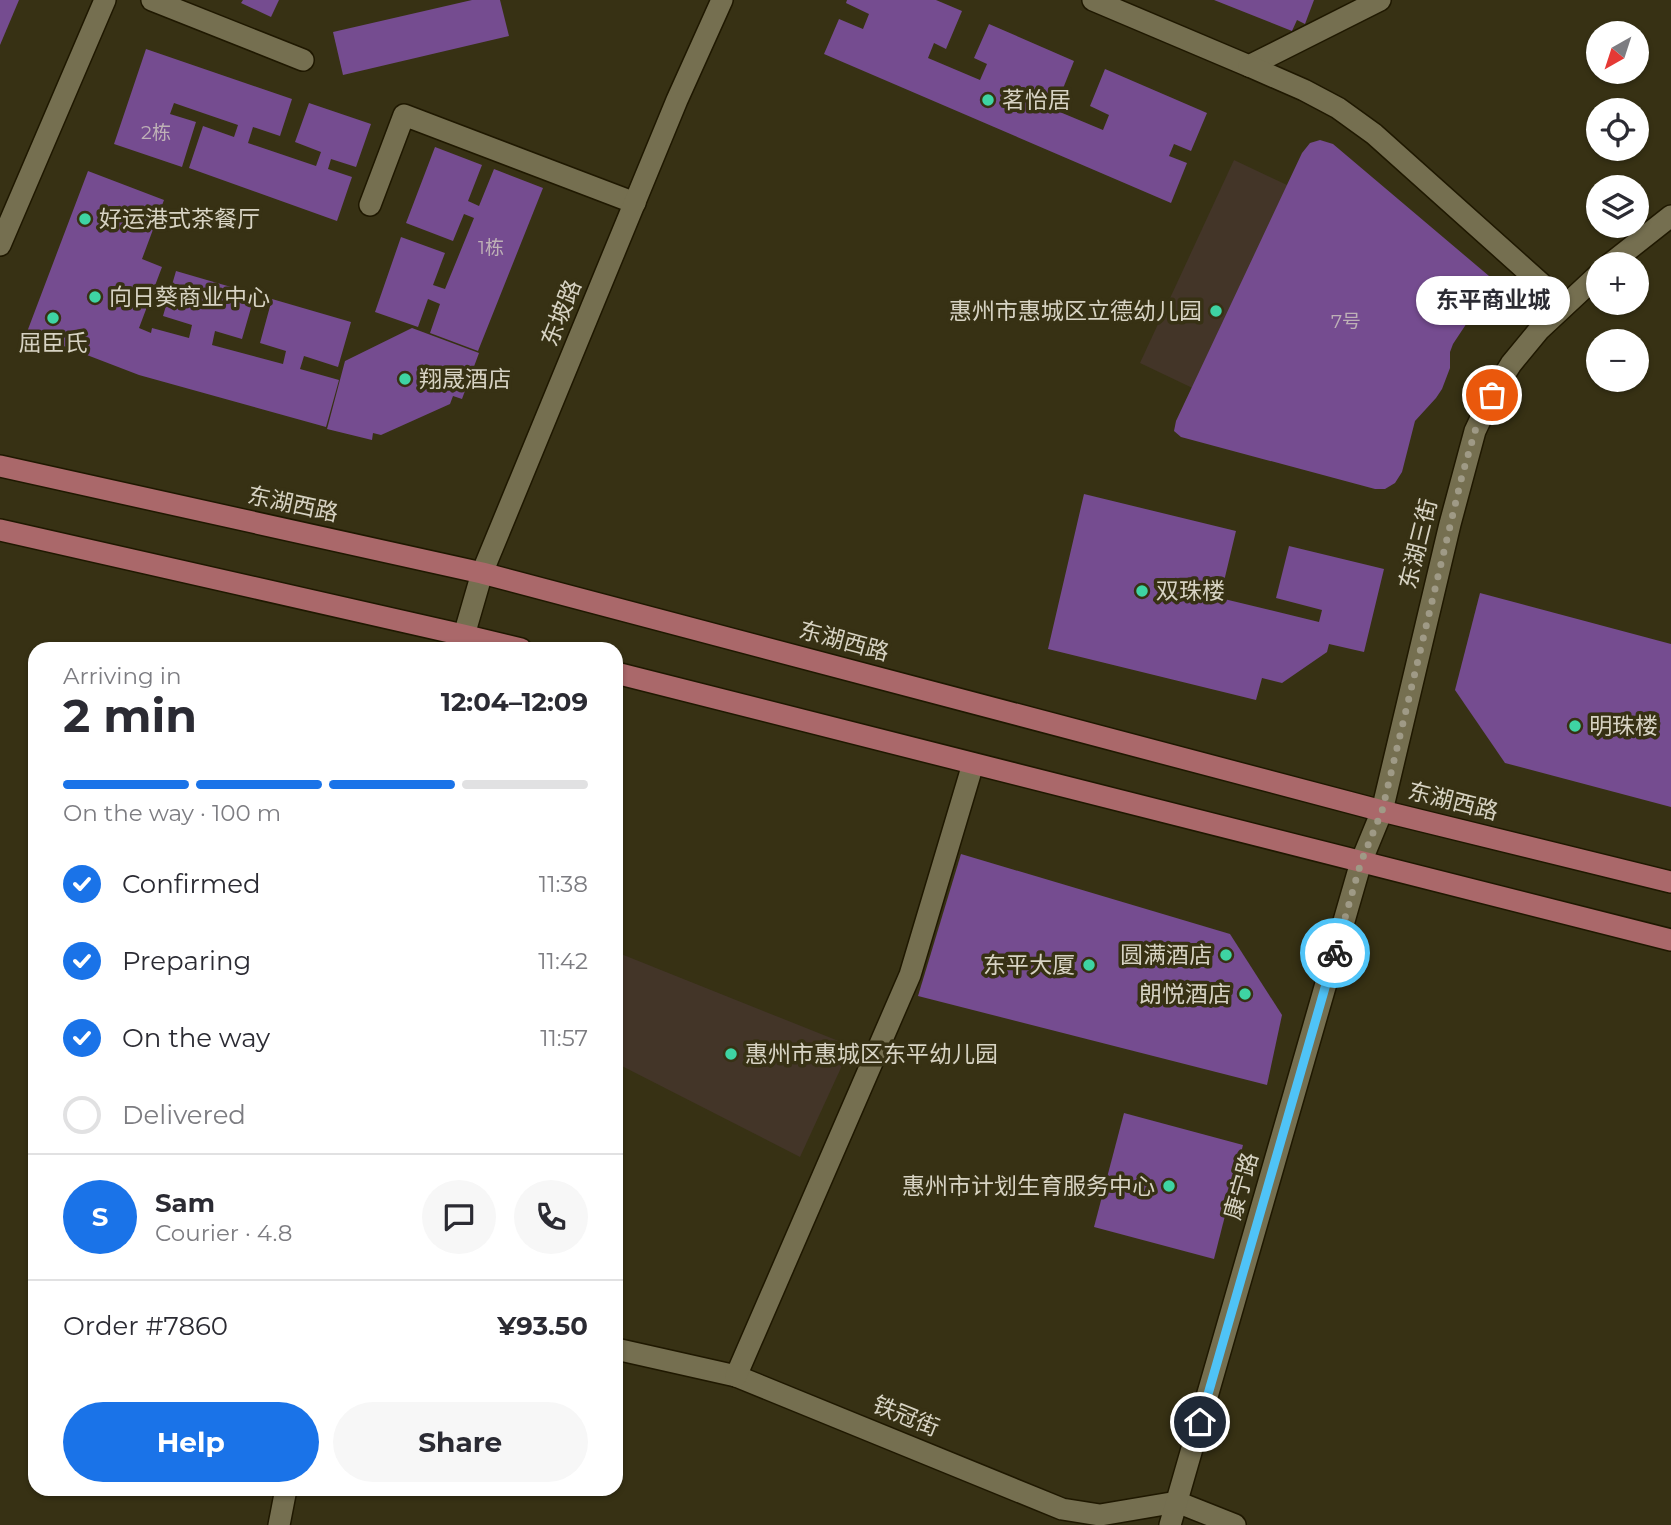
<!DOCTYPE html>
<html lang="en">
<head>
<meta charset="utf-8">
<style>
  :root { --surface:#fff; --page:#f7f7f7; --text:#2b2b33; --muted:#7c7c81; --line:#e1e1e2; --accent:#1a73e8 }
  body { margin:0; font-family:Montserrat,"Noto Sans SC",sans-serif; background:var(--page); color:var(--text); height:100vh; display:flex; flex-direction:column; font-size:26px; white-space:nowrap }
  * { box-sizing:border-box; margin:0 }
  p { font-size:23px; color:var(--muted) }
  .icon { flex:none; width:38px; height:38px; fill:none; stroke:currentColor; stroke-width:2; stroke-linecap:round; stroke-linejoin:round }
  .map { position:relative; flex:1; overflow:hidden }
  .side { position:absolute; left:28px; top:642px; width:595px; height:854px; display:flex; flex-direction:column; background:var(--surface); border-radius:21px; box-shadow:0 2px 5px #0004 }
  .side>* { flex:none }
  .needle { width:46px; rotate:219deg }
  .buttons { position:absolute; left:1586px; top:21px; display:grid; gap:14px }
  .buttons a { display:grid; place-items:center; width:63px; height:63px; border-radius:50%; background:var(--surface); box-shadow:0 2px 5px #0004; font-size:35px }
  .pin { position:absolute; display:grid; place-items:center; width:60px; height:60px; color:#fff; margin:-30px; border:4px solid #fff; border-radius:50%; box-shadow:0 2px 7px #0007 }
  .courier { position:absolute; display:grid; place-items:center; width:70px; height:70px; margin:-35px; border:5px solid #4fc3f7; border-radius:50%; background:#fff; color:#222; box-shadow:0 2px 9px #0007 }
  .bubble { position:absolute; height:49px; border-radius:24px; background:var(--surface); box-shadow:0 2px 5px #0004; font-size:23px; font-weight:700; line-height:49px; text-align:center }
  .headline em { font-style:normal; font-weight:700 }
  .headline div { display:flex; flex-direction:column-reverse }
  .headline { display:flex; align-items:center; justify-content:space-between; height:119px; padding:0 35px }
  h1 { font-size:46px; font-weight:700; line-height:52px }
  .bar { display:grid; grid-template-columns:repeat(4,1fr); gap:10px 7px; align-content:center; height:84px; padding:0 35px }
  .bar i { height:9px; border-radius:5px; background:var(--line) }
  .bar .active { background:var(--accent) }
  .bar p { grid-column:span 4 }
  .line { display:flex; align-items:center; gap:18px; padding:0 35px; border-top:2px solid var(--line) }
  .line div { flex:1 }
  .round { display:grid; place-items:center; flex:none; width:74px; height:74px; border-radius:37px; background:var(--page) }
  ol { padding:0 35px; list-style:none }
  li { display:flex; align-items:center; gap:21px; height:77px }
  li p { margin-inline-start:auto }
  li .icon { padding:7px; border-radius:50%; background:var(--accent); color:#fff; stroke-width:4 }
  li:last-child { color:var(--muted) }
  li i { width:38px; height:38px; border:4px solid var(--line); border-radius:50% }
  .action { display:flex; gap:14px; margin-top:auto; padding:14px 35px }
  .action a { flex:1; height:80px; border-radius:42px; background:var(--accent); color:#fff; font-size:28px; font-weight:700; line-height:80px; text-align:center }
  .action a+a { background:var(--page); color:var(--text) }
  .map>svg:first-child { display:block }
</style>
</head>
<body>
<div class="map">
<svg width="1671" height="1525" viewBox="0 0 1671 1525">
  <rect width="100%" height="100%" fill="#373114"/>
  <g fill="#433528">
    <path d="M 1234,160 L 1319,200 L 1224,403 L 1140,363 Z"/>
    <path d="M 616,952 L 851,1046 L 800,1157 L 616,1063 Z"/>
  </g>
  <g fill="#754c90">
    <path d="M 0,0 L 19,0 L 0,45 Z"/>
    <path d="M 243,0 L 279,0 L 271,17 L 241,3 Z"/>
    <path d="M 472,0 L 500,0 L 509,36 L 343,75 L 333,32 Z"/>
    <path d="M 847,0 L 936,0 L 962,11 L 946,49 L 934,43 L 928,58 L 980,80 L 987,64 L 974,58 L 989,24 L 1074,61 L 1060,96 L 1049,91 L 1043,105 L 1103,130 L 1109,115 L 1090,106 L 1105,69 L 1207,113 L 1191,151 L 1174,144 L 1169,156 L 1187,163 L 1171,203 L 824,54 L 839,19 L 863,29 L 869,14 L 846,3 Z"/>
    <path d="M 1214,0 L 1314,0 L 1305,24 L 1297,20 L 1292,31 Z"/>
    <path d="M 146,49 L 292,99 L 280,136 L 253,127 L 248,143 L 316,166 L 321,152 L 295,142 L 309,103 L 371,124 L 356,167 L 331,159 L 328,169 L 352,177 L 337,221 L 189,168 L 203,126 L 234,137 L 238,125 L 200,112 L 174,103 L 170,114 L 196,122 L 182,167 L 114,144 Z"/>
    <path d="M 1320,140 L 1333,144 L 1489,276 L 1491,281 L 1490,288 L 1453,344 L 1450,352 L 1450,368 L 1442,389 L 1436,398 L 1415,421 L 1402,472 L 1395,483 L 1385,489 L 1375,489 L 1181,437 L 1174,431 L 1176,421 L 1302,153 L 1310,143 Z"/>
    <path d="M 435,147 L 482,165 L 468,201 L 479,206 L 494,169 L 543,188 L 478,351 L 430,333 L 440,304 L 428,299 L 418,327 L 375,312 L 401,237 L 445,253 L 433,285 L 445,289 L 474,218 L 464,214 L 453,241 L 406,223 Z"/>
    <path d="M 88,171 L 164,200 L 142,259 L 162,267 L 139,328 L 151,333 L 152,328 L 189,338 L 192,325 L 163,316 L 176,271 L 255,294 L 242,339 L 215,331 L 212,345 L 283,364 L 286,351 L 260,343 L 272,299 L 351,322 L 338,367 L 304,356 L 300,369 L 339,380 L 326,427 L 139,375 L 27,332 Z"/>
    <path d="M 412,328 L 479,353 L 462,399 L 453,396 L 450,404 L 381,435 L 373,433 L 372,440 L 327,429 L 345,361 Z"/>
    <path d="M 1084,494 L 1236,531 L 1220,598 L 1319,622 L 1322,610 L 1276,598 L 1289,546 L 1384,569 L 1364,652 L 1329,644 L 1327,652 L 1282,683 L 1262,678 L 1256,700 L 1048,649 Z"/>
    <path d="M 1480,593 L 1671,644 L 1671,807 L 1505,763 L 1455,690 Z"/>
    <path d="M 961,854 L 1230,934 L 1282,1015 L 1267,1085 L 918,996 Z"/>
    <path d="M 1124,1113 L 1243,1145 L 1214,1259 L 1094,1227 Z"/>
  </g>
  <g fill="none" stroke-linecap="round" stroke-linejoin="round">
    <g stroke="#1f1800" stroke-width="24">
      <g id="minor">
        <path d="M 152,0 L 303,60"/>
        <path d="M 1093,0 L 1249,66 L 1380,0"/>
        <path d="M 1249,66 L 1304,90 L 1338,108 L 1374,134 L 1565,305"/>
        <path d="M 370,205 L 404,115 L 635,203"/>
        <path d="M 0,245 L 105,0"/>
        <path d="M 1610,264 L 1671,216"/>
        <path d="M 616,1349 L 736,1376 L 1062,1509 L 1100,1515 L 1177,1502 L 1235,1525"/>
        <path d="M 736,1376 L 910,975 L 973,764"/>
        <path d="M 1170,1525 L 1361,862 L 1382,811 L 1450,524 L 1475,431 L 1492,395 L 1511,364 L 1539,330 L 1598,275"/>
      </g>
    </g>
    <g stroke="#1f1800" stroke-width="24">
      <g id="tertiary">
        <path d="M 460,649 L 482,573 L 677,100 L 722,0"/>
        <path d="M 279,1525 L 286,1489"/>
      </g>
    </g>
    <g stroke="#1f1800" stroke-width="24">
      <g id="primary">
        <path d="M 0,466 L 482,573 L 1382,811 L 1671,882"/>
        <path d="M 0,530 L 463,635 L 521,649"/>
        <path d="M 616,673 L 1671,940"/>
      </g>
    </g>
    <use href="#minor" stroke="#756f50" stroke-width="21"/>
    <use href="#tertiary" stroke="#756f50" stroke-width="21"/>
    <use href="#primary" stroke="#aa686a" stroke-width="21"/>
  </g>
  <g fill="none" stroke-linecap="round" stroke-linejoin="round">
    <path stroke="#9f9a86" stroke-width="7" stroke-dasharray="0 12.6" d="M 1335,953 L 1361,862 L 1382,811 L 1462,476 L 1475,431 L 1492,395"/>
    <path stroke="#4fc3f7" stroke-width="9" d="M 1200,1422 L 1335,953"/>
  </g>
  <g fill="#3ed4a3" stroke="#373114" stroke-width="2.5">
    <circle cx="988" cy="100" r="7"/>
    <circle cx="85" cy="219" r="7"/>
    <circle cx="95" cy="297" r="7"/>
    <circle cx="1216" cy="311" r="7"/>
    <circle cx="53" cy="318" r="7"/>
    <circle cx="405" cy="379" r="7"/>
    <circle cx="1142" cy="591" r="7"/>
    <circle cx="1575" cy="726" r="7"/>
    <circle cx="1226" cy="955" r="7"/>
    <circle cx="1089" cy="965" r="7"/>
    <circle cx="1245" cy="994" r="7"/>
    <circle cx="731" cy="1054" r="7"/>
    <circle cx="1169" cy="1186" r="7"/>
  </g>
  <g text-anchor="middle" stroke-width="7" stroke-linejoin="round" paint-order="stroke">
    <g font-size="19" fill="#beb1b6">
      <text x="156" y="139">2栋</text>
      <text x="491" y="254">1栋</text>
      <text x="1346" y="328">7号</text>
    </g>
    <g font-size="23" fill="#d7d3c3" stroke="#373114" text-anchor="start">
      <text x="1002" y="108">茗怡居</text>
      <text x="99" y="227">好运港式茶餐厅</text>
      <text x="109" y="305">向日葵商业中心</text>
      <text x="1202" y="319" text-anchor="end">惠州市惠城区立德幼儿园</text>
      <text x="53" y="351" text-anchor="middle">屈臣氏</text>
      <text x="419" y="387">翔晟酒店</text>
      <text x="1156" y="599">双珠楼</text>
      <text x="1589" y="734">明珠楼</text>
      <text x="1212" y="963" text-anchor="end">圆满酒店</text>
      <text x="1075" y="973" text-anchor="end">东平大厦</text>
      <text x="1231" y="1002" text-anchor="end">朗悦酒店</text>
      <text x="745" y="1062">惠州市惠城区东平幼儿园</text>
      <text x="1155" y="1194" text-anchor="end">惠州市计划生育服务中心</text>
    </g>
    <g font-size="23" fill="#d7d3c3" stroke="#373114">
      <text transform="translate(561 313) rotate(-68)" y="8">东坡路</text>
      <text transform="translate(293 504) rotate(12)" y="8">东湖西路</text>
      <text transform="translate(1418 544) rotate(-76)" y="8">东湖三街</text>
      <text transform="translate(844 641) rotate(15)" y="8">东湖西路</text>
      <text transform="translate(1453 801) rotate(14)" y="8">东湖西路</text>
      <text transform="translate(1241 1186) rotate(-74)" y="8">康宁路</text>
      <text transform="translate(906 1416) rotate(22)" y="8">铁冠街</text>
    </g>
  </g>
</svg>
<div class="buttons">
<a><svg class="needle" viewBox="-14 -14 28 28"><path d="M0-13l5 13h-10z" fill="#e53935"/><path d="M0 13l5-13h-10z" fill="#7c7c81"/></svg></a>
<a><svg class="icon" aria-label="locate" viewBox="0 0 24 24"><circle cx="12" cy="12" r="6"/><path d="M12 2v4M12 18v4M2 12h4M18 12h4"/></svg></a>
<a><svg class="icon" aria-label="layers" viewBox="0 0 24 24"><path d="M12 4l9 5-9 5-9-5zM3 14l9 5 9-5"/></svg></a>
<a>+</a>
<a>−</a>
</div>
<div class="pin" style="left:1492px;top:395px;background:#ea580c"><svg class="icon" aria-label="bag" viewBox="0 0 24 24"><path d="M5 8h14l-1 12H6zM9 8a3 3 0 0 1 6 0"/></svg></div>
<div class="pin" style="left:1200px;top:1422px;background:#1f2937"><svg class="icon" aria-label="home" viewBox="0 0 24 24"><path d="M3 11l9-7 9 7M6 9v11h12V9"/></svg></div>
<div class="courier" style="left:1335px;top:953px"><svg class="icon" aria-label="bike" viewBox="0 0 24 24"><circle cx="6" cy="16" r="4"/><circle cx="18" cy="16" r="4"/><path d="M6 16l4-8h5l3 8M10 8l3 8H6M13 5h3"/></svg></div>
<div class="bubble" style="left:1416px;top:276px;width:154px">东平商业城</div>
<section class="side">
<div class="headline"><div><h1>2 min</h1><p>Arriving in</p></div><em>12:04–12:09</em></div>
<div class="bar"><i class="active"></i><i class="active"></i><i class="active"></i><i></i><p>On the way · 100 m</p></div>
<ol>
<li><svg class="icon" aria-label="check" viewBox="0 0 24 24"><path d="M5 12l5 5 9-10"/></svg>Confirmed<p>11:38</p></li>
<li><svg class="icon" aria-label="check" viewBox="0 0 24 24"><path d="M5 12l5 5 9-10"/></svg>Preparing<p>11:42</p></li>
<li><svg class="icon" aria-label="check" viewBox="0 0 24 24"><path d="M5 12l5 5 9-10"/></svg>On the way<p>11:57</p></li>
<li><i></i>Delivered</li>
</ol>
<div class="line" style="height:126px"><b class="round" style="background:var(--accent);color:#fff">S</b><div><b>Sam</b><p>Courier · 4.8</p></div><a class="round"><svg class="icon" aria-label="chat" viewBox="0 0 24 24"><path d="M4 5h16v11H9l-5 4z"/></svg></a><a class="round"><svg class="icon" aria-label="phone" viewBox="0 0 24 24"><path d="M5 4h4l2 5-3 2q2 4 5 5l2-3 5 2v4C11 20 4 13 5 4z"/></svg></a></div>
<div class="line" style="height:91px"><div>Order #7860</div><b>¥93.50</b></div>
<div class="action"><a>Help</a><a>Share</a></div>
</section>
</div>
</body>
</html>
